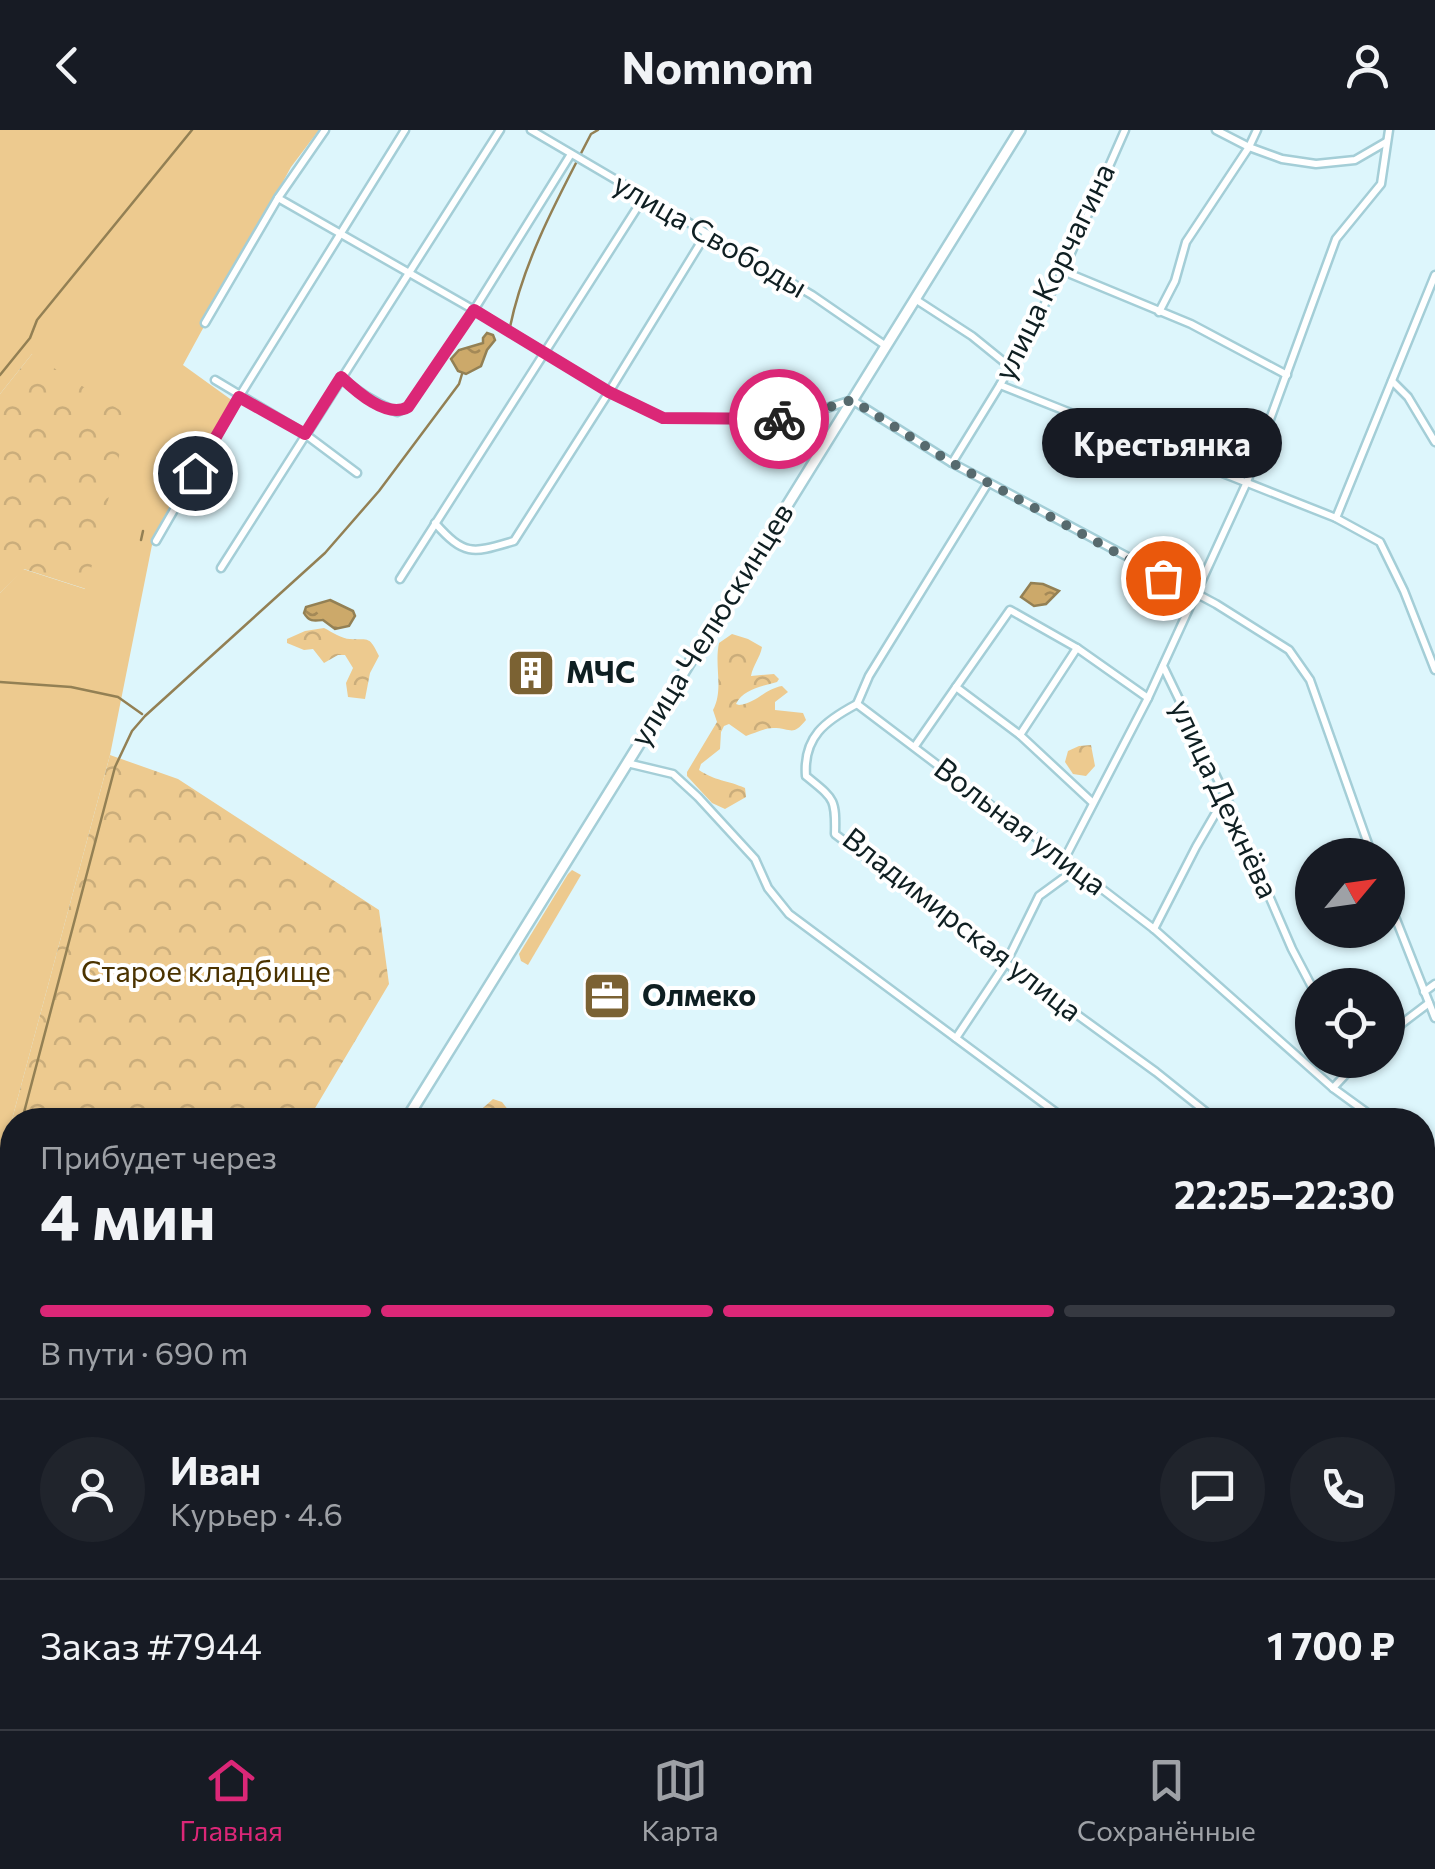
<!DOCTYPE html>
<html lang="ru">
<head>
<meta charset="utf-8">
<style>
  :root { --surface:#171b24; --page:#20242c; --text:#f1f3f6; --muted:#9ea1a6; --line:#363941; --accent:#db2777 }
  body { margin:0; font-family:Commissioner,sans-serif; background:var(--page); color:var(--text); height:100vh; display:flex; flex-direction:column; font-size:38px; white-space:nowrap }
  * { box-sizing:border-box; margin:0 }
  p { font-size:32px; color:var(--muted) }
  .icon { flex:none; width:55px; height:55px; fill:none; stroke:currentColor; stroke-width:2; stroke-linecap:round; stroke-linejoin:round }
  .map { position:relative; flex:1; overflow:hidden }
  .details { position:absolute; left:0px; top:978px; width:1435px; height:622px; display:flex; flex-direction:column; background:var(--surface); border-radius:40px 40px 0 0; box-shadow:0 2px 8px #0004 }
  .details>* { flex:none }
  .needle { width:65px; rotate:61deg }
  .tools { position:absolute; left:1295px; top:708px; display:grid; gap:20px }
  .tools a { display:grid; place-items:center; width:110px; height:110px; border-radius:50%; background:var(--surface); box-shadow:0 2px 8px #0004; font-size:50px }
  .pin { position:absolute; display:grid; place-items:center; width:85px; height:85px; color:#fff; margin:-42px; border:5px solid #fff; border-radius:50%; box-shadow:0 2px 10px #0007 }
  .courier { position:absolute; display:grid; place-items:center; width:100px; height:100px; margin:-50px; border:8px solid #db2777; border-radius:50%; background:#fff; color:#222; box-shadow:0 2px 12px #0007 }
  .bubble { position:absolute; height:70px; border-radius:35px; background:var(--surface); box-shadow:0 2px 8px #0004; font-size:32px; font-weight:700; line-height:70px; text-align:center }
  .head em { font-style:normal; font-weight:700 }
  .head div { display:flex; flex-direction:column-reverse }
  .head { display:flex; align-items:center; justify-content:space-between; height:170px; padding:0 40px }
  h1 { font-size:65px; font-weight:700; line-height:75px }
  .bar { display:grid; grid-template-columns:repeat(4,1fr); gap:15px 10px; align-content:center; height:120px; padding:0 40px }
  .bar i { height:12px; border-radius:8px; background:var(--line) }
  .bar .selected { background:var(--accent) }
  .bar p { grid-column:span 4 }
  .line { display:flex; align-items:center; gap:25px; padding:0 40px; border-top:2px solid var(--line) }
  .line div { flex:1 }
  .round { display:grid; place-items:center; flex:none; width:105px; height:105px; border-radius:52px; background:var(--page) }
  header { display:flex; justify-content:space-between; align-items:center; height:130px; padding:0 40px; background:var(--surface); font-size:45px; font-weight:700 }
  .menu { display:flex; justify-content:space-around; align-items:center; height:140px; border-top:2px solid var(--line); background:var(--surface); font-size:28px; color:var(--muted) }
  .menu a { display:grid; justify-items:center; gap:5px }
  .menu .selected { color:var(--accent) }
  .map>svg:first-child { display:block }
</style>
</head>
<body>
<header><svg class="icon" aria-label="back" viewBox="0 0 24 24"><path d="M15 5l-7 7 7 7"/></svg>Nomnom<svg class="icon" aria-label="person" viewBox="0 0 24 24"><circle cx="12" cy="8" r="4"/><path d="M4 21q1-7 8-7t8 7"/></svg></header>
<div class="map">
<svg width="1435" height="1599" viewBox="0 0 1435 1599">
  <defs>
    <pattern id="forest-crowns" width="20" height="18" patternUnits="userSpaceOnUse" patternTransform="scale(2.5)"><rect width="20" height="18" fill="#edca8f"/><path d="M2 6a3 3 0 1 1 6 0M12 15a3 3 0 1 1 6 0" fill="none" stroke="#caad7b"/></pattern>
    <pattern id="garden-furrows" width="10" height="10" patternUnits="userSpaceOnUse" patternTransform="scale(2.5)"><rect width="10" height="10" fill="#edca8f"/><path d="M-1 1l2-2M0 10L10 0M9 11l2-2" fill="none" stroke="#caad7b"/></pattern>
    <pattern id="water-ripples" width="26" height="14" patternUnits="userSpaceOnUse" patternTransform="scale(2.5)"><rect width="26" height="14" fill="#cca96a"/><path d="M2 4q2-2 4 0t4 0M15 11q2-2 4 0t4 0" fill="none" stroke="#a48957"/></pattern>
  </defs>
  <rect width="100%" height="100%" fill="#ddf6fc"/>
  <g fill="#edca8f">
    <path d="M 0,0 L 319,0 L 291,37 L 183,235 L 233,271 L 153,410 L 110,625 L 0,1034 L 0,463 L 23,439 L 85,459 L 32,224 L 0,264 Z"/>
    <path d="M 572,740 L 581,745 L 528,835 L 521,831 L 519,824 L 568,744 Z"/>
  </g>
  <g fill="url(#forest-crowns)">
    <path d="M 32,224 L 129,286 L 86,459 L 24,439 L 0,463 L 0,264 Z"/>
    <path d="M 324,498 C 332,502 342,509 350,509 C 370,510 369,506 379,526 L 370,543 L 365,569 L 348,567 L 346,553 L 353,538 L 345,525 L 338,525 L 324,533 L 313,519 L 304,520 L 287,513 L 287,509 L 305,501 Z"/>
    <path d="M 732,504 L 748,509 L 762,517 C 760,528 753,535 751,546 L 774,544 L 779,549 L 777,552 C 763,556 743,559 736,574 L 739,575 C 756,573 765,559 782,556 L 788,562 L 775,572 L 775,580 L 803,583 L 806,590 C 792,607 792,598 773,598 C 765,598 755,603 746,606 L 729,594 L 724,596 L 721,602 L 720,619 L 701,634 L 699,640 C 715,651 727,650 745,658 L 746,667 L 725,679 L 712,673 L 687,646 L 687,642 L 717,592 L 713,580 C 724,560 714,536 719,513 Z"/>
    <path d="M 1091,615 L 1095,636 L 1086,646 L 1073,644 L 1065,632 L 1068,621 L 1079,616 Z"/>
    <path d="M 110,625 L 178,649 L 379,780 L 389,854 L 308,990 L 12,990 L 12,1469 L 0,1474 L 0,1034 Z"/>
    <path d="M 493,969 L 502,972 L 516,990 L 473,990 L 474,986 Z"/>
    <path d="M 83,1588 L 132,1588 L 124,1599 L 82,1599 L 78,1595 Z"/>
    <path d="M 1135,1588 L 1263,1588 L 1282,1591 L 1287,1599 L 1151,1599 Z"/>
  </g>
  <path fill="url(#garden-furrows)" d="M 430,1588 L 946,1588 L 939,1599 L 923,1589 L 918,1599 L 427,1599 Z"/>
  <g fill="url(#water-ripples)" stroke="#938054" stroke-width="2.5">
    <path d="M 487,203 L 493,205 L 495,210 L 487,220 L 481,236 L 466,244 L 458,241 L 451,229 L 459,220 L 483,213 L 483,208 Z"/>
    <path d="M 1031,453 L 1043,454 L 1059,461 L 1046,474 L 1034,476 L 1021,467 Z"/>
    <path d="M 330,470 L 353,481 L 355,486 L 349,496 L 335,499 L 323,490 C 314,491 309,492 304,483 L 306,477 Z"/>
  </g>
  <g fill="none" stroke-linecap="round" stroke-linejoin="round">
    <g stroke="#938054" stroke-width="2.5">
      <path d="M 510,197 C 524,129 559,66 591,4 L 598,0"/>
      <path d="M 0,245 L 30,208 L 37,190 L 192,0"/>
      <path d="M 141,410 L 143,401"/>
      <path d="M 0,552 L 71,557 L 118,567 L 142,584"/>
      <path d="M 22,990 L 115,637 L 132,601 L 145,586 L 325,423 L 379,361 L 459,254 L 462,244"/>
      <path d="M 0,1074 L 12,1026"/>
    </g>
    <g stroke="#a4ced7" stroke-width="11">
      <g id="street">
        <path d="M 531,0 L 812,165 L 886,216"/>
        <path d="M 1216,0 L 1249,17 L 1282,29 L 1316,34 L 1355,30 L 1386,12"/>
        <path d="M 278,68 L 474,180 L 609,262 L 663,288 L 778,289 L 805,285 L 852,270 L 952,333 L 1216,474 L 1289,520 L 1310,550 L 1372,725"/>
        <path d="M 1063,141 L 1191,194 L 1287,245"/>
        <path d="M 915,169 L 972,206 L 1009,236"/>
        <path d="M 1159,182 L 1175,151 L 1186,112 L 1249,17 L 1257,0"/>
        <path d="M 205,193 L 278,68 L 325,0"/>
        <path d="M 341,247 C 358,263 376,273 397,282 L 408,277 L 474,180 L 571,24"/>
        <path d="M 215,250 L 305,304 L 357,343"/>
        <path d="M 1392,251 L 1408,267 L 1435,312"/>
        <path d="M 1000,255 L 1336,388 L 1380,412 L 1404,461 L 1435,540"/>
        <path d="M 952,333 L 1000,255 L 1063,141 L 1125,0"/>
        <path d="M 988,353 L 869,546 L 857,574 L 989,674 L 1065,728 L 1076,739 L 1154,799 L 1333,958 L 1377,990"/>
        <path d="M 1336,388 L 1435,145"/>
        <path d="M 435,393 C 465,427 473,423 514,411 L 609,262 L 706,104"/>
        <path d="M 156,411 L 239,267 L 405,0"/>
        <path d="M 221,438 L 500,0"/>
        <path d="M 400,449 L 644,67"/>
        <path d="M 1077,518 L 1010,480 L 956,557 L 1020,605 L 1093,673"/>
        <path d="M 1163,536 L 1228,671 L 1292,819 L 1312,857"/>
        <path d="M 857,574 C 825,591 803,607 806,646 C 834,669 836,668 835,704 L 1006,833 L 1156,942 L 1216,990"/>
        <path d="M 1020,605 L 1077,518 L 1148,568"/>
        <path d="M 915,616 L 956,557"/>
        <path d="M 627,633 L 673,644 L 698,667 L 755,729 L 768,758 L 789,784 L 1066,990"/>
        <path d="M 1068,731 L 1065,728 L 1148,568 L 1247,352 L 1336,109 L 1381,54 L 1389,0"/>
        <path d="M 1388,769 L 1435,888"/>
        <path d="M 1154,799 L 1196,717 L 1225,667"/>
        <path d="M 1424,862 L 1435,854"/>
        <path d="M 1388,904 L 1429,873"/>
        <path d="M 956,908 L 1006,833 L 1039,766 L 1076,739"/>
        <path d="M 1333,958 L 1359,930"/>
        <path d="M 1422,1021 L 1435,1030"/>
        <path d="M 1422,1154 L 1435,1164"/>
        <path d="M 1422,1272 L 1435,1282"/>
        <path d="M 1422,1329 L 1435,1298"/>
        <path d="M 1422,1495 L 1428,1505 L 1435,1509"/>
        <path d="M 383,1599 L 385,1588"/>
        <path d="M 1313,1599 L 1321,1588"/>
      </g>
    </g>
    <g stroke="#a4ced7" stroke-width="14">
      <g id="primary">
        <path d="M 406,990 L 1020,0"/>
        <path d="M 19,1599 L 27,1588"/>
      </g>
    </g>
    <use href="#street" stroke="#fff" stroke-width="6"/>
    <use href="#primary" stroke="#fff" stroke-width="9"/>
  </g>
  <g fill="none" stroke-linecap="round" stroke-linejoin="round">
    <path stroke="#576a6e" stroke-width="10" stroke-dasharray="0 18" d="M 779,289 L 805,285 L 852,270 L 952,333 L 1163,448"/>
    <path stroke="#db2777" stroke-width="12" d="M 195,343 L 239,267 L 305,304 L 341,247 C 357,262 387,289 408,277 L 474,180 L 609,262 L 663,288 L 779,289"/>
  </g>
  <defs>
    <g id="building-square" transform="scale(2.5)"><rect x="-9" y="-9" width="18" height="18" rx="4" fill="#7b6233" stroke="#fff"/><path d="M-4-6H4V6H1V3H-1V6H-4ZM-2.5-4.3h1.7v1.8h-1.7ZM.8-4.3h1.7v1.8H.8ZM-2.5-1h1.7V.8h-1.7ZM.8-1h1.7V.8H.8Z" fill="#fff"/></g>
    <g id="office-square" transform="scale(2.5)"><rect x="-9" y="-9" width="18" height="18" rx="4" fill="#7b6233" stroke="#fff"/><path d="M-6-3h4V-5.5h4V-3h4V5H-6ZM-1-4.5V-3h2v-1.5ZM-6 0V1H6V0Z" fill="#fff"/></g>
  </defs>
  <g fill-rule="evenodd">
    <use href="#building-square" x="531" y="543"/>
    <use href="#office-square" x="607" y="866"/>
  </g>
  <g text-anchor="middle" stroke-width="8" stroke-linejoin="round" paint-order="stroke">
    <g font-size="30" fill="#0f1f22" stroke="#fff">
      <text transform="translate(710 106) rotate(30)" y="10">улица Свободы</text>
      <text transform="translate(1055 142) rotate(-64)" y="10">улица Корчагина</text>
      <text transform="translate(712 495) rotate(-58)" y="10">улица Челюскинцев</text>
      <text transform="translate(1224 669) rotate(65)" y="10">улица Дежнёва</text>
      <text transform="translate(1020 697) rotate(37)" y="10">Вольная улица</text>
      <text transform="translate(962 795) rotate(38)" y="10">Владимирская улица</text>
    </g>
    <g font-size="30" font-weight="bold" fill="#0f1f22" stroke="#fff" text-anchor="start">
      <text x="566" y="553">МЧС</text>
      <text x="642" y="876">Олмеко</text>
    </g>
    <g font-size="30" fill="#4b3300" stroke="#fff">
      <text x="206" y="852">Старое кладбище</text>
    </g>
  </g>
</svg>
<div class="tools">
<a><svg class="needle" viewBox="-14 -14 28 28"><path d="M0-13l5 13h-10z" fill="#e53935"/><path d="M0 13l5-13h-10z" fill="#9ea1a6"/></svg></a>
<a><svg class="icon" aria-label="locate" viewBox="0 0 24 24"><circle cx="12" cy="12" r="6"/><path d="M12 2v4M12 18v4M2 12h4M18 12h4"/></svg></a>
</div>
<div class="pin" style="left:1163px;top:448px;background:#ea580c"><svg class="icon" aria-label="bag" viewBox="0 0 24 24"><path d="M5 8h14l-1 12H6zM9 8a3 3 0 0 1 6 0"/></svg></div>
<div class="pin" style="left:195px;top:343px;background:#1f2937"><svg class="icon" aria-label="home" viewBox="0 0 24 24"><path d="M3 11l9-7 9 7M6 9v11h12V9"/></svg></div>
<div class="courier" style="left:779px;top:289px"><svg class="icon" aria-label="bike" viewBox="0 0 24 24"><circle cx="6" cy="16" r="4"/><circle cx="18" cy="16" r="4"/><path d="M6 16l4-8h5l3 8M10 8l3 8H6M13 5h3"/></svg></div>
<div class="bubble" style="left:1042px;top:278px;width:240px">Крестьянка</div>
<section class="details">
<div class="head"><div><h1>4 мин</h1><p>Прибудет через</p></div><em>22:25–22:30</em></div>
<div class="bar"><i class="selected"></i><i class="selected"></i><i class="selected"></i><i></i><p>В пути · 690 m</p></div>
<div class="line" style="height:180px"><a class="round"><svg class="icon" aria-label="person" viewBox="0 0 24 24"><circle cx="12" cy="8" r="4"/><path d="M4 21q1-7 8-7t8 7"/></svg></a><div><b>Иван</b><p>Курьер · 4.6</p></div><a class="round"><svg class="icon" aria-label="chat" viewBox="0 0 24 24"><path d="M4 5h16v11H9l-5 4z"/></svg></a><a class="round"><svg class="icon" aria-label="phone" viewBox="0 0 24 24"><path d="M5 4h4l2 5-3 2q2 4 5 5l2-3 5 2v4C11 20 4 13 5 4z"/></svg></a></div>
<div class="line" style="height:130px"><div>Заказ #7944</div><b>1 700 ₽</b></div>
</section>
</div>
<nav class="menu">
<a class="selected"><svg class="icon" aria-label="home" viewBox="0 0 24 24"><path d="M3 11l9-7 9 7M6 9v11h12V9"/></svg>Главная</a>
<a><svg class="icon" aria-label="map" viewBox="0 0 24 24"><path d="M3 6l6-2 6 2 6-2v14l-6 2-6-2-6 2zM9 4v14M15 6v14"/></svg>Карта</a>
<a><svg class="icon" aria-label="saved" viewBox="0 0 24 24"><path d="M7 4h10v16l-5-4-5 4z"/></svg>Сохранённые</a>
</nav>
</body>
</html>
